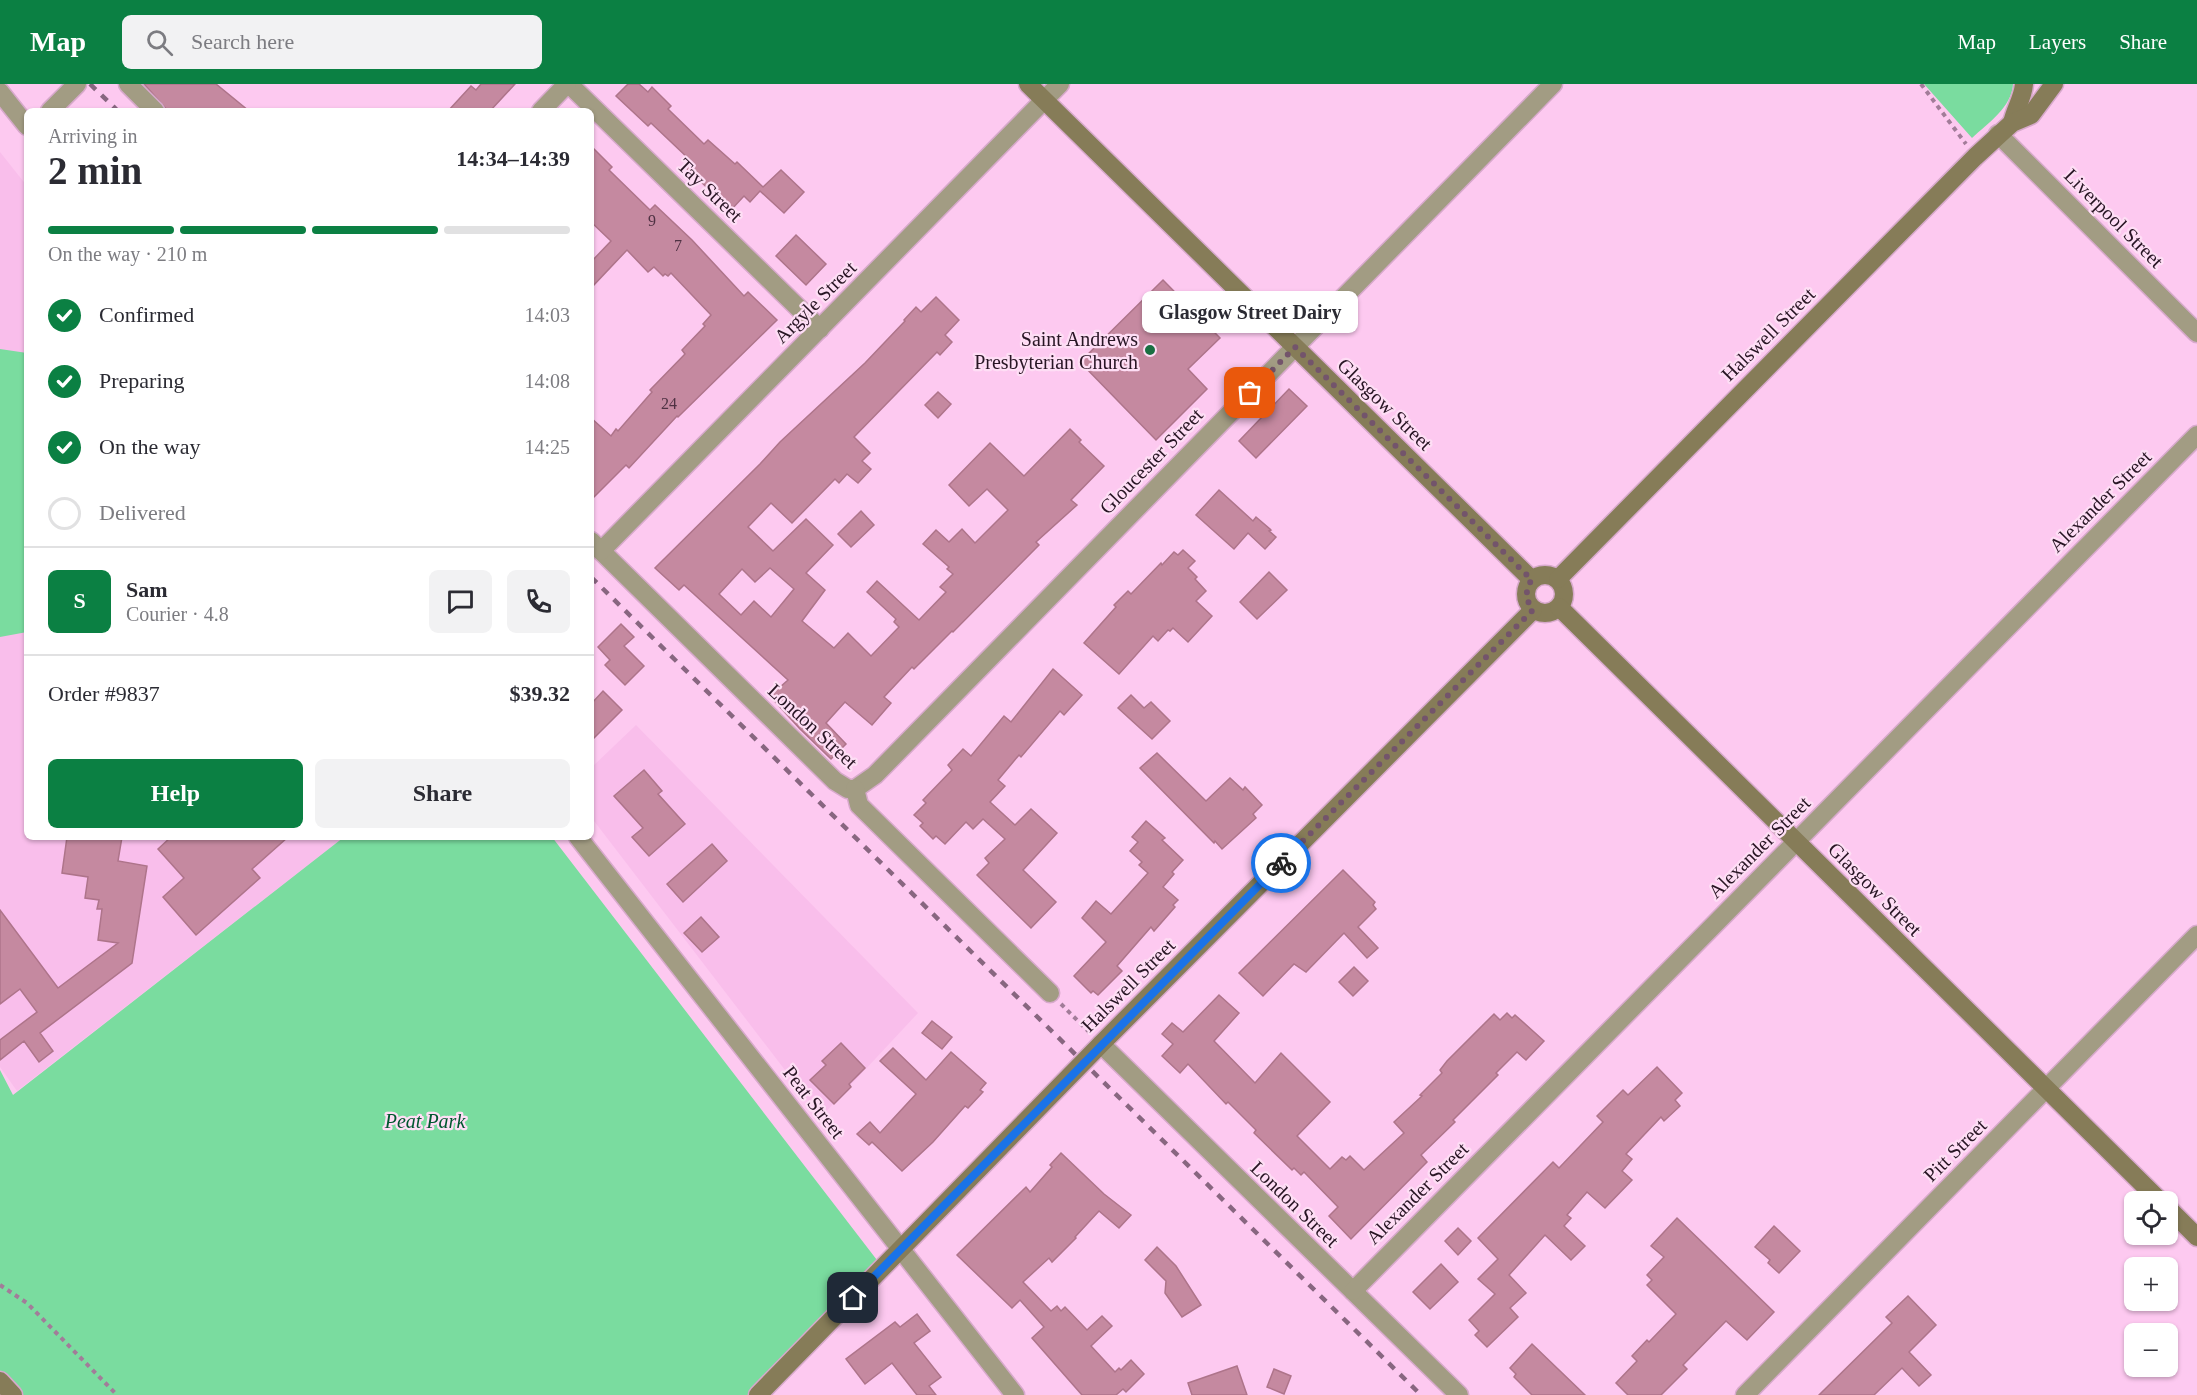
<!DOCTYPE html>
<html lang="en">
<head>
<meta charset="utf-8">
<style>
  :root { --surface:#fff; --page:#f2f2f3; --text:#2b2b33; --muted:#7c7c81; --line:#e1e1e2; --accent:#0b8043 }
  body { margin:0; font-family:Georgia,serif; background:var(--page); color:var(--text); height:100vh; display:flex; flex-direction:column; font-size:22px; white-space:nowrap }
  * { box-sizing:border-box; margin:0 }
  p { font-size:20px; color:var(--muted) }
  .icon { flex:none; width:33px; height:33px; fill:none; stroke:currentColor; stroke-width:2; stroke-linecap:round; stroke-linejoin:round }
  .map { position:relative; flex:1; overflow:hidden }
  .sheet { position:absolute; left:24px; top:24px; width:570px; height:732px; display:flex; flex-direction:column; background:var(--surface); border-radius:9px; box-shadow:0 2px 4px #0004 }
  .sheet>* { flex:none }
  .tools { position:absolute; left:2124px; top:1107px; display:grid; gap:12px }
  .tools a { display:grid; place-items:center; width:54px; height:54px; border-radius:9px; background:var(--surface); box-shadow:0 2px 4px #0004; font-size:30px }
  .pin { position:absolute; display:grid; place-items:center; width:51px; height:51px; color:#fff; margin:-26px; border-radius:12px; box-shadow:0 3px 9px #0006 }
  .courier { position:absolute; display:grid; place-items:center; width:60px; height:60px; margin:-30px; border:4px solid #1a73e8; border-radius:50%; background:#fff; color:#222; box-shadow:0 2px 8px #0007 }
  .bubble { position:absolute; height:42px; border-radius:9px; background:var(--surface); box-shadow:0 2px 4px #0004; font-size:20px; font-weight:800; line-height:42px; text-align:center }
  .headline em { font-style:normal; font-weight:800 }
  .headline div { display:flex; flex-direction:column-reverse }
  .headline { display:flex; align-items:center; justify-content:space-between; height:102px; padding:0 24px }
  h1 { font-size:39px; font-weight:800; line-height:45px }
  .bar { display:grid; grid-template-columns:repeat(4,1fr); gap:9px 6px; align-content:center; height:72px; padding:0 24px }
  .bar i { height:8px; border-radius:4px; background:var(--line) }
  .bar .current { background:var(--accent) }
  .bar p { grid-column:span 4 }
  .line { display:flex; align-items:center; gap:15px; padding:0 24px; border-top:2px solid var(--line) }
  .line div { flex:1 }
  .round { display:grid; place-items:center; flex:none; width:63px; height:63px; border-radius:9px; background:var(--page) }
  ol { padding:0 24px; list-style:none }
  li { display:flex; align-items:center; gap:18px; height:66px }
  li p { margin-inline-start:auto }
  li .icon { padding:6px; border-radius:50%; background:var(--accent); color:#fff; stroke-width:4 }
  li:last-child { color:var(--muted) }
  li i { width:33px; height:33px; border:3px solid var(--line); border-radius:50% }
  .cta { display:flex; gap:12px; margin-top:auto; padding:12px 24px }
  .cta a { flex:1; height:69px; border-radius:9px; background:var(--accent); color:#fff; font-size:24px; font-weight:800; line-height:69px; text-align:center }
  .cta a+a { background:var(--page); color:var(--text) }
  header { display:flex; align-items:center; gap:36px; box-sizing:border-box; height:84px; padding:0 30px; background:var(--accent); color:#fff }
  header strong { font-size:28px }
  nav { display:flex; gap:33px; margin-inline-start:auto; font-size:21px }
  .search { width:420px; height:54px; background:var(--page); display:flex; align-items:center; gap:15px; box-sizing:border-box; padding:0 21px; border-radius:9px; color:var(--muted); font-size:22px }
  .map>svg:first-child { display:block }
</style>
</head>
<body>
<header>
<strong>Map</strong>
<div class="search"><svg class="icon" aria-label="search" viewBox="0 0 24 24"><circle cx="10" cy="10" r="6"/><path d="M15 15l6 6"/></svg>Search here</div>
<nav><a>Map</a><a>Layers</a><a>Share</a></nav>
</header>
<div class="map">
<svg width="2197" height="1311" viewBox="0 0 2197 1311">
  <rect width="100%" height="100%" fill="#fdc9f0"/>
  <g fill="#f9beeb">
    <path d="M 0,68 L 27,102 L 27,753 L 344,753 L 17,1007 L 0,983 Z"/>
    <path d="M 636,641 L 918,929 L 821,1033 L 591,733 L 591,684 Z"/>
  </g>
  <g fill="#7adc9f">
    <path d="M 1924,0 L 2013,0 C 2012,23 1988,39 1972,54 Z"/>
    <path d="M 0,265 L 27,269 L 27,548 L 0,553 Z"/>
    <path d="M 344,753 L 552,753 L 880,1180 L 751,1311 L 0,1311 L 0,986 L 13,1011 Z"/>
  </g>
  <g fill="#c589a0" stroke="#ae748a" stroke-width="1.5" fill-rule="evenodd">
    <path d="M 144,0 L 216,0 L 249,27 L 168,27 Z"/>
    <path d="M 481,0 L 515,0 L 490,27 L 448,27 L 471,2 L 476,6 Z"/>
    <path d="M 628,0 L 639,0 L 648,8 L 652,3 L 671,22 L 668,25 L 704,60 L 708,56 L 735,80 L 737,78 L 763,103 L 781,86 L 804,108 L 784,129 L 760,107 L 750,118 L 744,112 L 731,126 L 684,82 L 690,76 L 651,39 L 648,42 L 616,12 Z"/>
    <path d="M 591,62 L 612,83 L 609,86 L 650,126 L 655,121 L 692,156 L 744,212 L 748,208 L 777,236 L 678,333 L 677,332 L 629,384 L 626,381 L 591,416 L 591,334 L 611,352 L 616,345 L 618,347 L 652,308 L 650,306 L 685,270 L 682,266 L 705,242 L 703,240 L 711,231 L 671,189 L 668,192 L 665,190 L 663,192 L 654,183 L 648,188 L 627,166 L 591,204 L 591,178 L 611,157 L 591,138 Z"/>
    <path d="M 796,151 L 826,180 L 806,201 L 776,172 Z"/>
    <path d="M 1163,196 L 1220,254 L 1188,285 L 1207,305 L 1156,356 L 1080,278 Z"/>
    <path d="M 936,213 L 959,236 L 945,251 L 952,258 L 940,271 L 937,268 L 854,353 L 870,369 L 862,377 L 871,385 L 858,399 L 847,390 L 839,399 L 835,395 L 792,439 L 771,419 L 748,443 L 773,467 L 806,435 L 833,461 L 806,489 L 825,506 L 802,537 L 834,564 L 848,549 L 871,572 L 899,543 L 894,538 L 896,535 L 867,508 L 877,497 L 919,536 L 946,508 L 940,503 L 953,490 L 947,485 L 949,483 L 923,460 L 936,446 L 949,458 L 962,445 L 975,459 L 1008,426 L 987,405 L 969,422 L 949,401 L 990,359 L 1024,392 L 1070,345 L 1081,356 L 1079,358 L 1104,382 L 1071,416 L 1077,421 L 1036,458 L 1039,461 L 953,548 L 952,547 L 914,585 L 912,583 L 884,613 L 891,619 L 872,641 L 845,618 L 826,639 L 846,660 L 831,675 L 800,645 L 770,612 L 788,596 L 684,501 L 679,506 L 655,484 L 760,380 L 780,358 L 865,279 L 905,237 L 904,236 L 916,223 L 921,228 ZM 770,484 L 794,505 L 771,533 L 754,517 L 741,531 L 719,510 L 742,485 L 755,498 Z"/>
    <path d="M 1289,305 L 1307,322 L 1256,374 L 1239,357 Z"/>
    <path d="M 938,308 L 951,320 L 938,334 L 925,321 Z"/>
    <path d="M 1219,406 L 1253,437 L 1256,433 L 1271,446 L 1269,447 L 1276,453 L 1265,465 L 1248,449 L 1234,465 L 1196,431 Z"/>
    <path d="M 861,427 L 874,441 L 851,463 L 838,450 Z"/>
    <path d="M 1183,466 L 1195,477 L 1188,484 L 1197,493 L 1195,495 L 1206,507 L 1196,517 L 1212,532 L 1188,558 L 1173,544 L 1170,547 L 1168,546 L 1158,557 L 1153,552 L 1119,590 L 1084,559 L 1116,523 L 1114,521 L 1128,507 L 1131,510 L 1161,479 L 1162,481 L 1174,468 L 1178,471 Z"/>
    <path d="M 1269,488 L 1287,506 L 1257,535 L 1240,518 Z"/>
    <path d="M 621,540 L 634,553 L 624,562 L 644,582 L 625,601 L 605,581 L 610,576 L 598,563 Z"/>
    <path d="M 1053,585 L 1082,611 L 1064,631 L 1060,627 L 1021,673 L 1019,671 L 998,696 L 1005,702 L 990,718 L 1015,741 L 1031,725 L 1057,749 L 1023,786 L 1056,818 L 1031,844 L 977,791 L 989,779 L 985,774 L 1005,755 L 983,735 L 973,745 L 966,738 L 945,760 L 936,752 L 933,755 L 920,742 L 923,739 L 914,731 L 926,719 L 923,716 L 952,686 L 948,681 L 963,665 L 971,672 L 1004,632 L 1011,638 Z"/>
    <path d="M 603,607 L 622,626 L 591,657 L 591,620 Z"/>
    <path d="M 1131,611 L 1144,624 L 1151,618 L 1170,637 L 1152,655 L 1118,624 Z"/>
    <path d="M 1157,669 L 1206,717 L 1230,694 L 1243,706 L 1245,703 L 1262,721 L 1253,730 L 1256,734 L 1222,765 L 1215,757 L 1214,759 L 1140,684 Z"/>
    <path d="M 644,686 L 662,707 L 658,710 L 685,740 L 649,772 L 632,753 L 643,744 L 614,712 Z"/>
    <path d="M 1146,737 L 1165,754 L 1162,756 L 1183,776 L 1172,788 L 1174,790 L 1163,803 L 1178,816 L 1173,821 L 1175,823 L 1154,847 L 1151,843 L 1117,882 L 1122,887 L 1098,911 L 1093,907 L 1091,909 L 1074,892 L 1106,858 L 1082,834 L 1096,817 L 1111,830 L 1148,789 L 1139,781 L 1142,778 L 1130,767 L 1138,758 L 1132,753 Z"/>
    <path d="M 67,753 L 122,753 L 118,777 L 147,782 L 132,879 L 40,949 L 53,967 L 39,978 L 24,957 L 0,976 L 0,956 L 37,928 L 20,905 L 0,920 L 0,826 L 58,904 L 118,859 L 98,856 L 102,825 L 97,825 L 99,816 L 85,814 L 88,793 L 62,789 Z"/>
    <path d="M 171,753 L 288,753 L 252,785 L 260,794 L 196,851 L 163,813 L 184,794 L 158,765 Z"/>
    <path d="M 712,760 L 727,777 L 683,818 L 667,800 Z"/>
    <path d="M 1343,786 L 1375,818 L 1373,821 L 1376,825 L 1358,843 L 1378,864 L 1367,874 L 1344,849 L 1306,888 L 1294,880 L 1263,912 L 1239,889 Z"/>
    <path d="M 701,833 L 719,853 L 702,868 L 684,849 Z"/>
    <path d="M 1354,883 L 1368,897 L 1353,912 L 1339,898 Z"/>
    <path d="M 1219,911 L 1239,929 L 1214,957 L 1255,999 L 1281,969 L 1330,1018 L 1297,1052 L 1330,1085 L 1342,1073 L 1346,1076 L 1350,1072 L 1364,1086 L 1404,1049 L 1394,1038 L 1422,1012 L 1420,1011 L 1442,989 L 1440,986 L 1447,977 L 1494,930 L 1500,936 L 1507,929 L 1512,934 L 1515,931 L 1544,957 L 1526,976 L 1517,968 L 1496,989 L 1498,991 L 1453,1036 L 1455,1038 L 1421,1071 L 1427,1078 L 1351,1155 L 1329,1132 L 1338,1123 L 1304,1088 L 1301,1091 L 1294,1084 L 1292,1086 L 1254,1049 L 1256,1046 L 1228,1018 L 1226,1020 L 1188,980 L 1180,989 L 1162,972 L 1173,960 L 1162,950 L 1172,939 L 1183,948 Z"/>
    <path d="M 932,937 L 952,953 L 942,965 L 922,949 Z"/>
    <path d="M 841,959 L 865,984 L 849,1000 L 851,1003 L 834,1020 L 810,996 L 826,981 L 822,977 Z"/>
    <path d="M 893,964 L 926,996 L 951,968 L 986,999 L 980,1006 L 983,1008 L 968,1024 L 965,1022 L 933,1058 L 902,1087 L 872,1058 L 869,1061 L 857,1050 L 870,1038 L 880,1049 L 916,1010 L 880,977 Z"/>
    <path d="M 1657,983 L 1682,1009 L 1675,1016 L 1680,1022 L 1664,1037 L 1661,1033 L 1626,1070 L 1632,1075 L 1622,1087 L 1632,1096 L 1605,1124 L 1587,1108 L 1567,1131 L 1571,1134 L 1564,1142 L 1585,1162 L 1571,1176 L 1545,1151 L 1509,1191 L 1526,1209 L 1510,1224 L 1518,1233 L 1487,1263 L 1475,1251 L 1479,1247 L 1469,1236 L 1495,1210 L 1478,1195 L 1498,1175 L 1478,1154 L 1553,1078 L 1559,1084 L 1603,1038 L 1597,1032 L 1623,1006 L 1628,1011 Z"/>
    <path d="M 1061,1069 L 1104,1110 L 1131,1131 L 1119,1144 L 1099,1127 L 1075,1153 L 1076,1154 L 1052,1178 L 1049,1174 L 1023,1198 L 1051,1227 L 1057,1222 L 1061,1227 L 1065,1223 L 1087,1246 L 1102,1232 L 1112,1242 L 1091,1262 L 1115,1288 L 1119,1284 L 1121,1286 L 1131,1276 L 1144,1290 L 1126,1308 L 1123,1305 L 1116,1311 L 1082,1311 L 1032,1254 L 1044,1243 L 1020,1216 L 1012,1224 L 957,1171 L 1026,1103 L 1030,1108 L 1052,1083 L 1050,1081 Z"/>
    <path d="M 1677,1134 L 1774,1228 L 1747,1256 L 1726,1237 L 1683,1281 L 1687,1285 L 1661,1311 L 1628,1311 L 1616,1299 L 1637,1277 L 1632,1272 L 1647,1256 L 1649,1258 L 1676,1230 L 1647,1201 L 1652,1196 L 1647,1191 L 1664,1173 L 1651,1162 Z"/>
    <path d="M 1774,1142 L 1800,1167 L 1779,1189 L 1768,1179 L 1770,1176 L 1755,1163 Z"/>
    <path d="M 1458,1144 L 1471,1157 L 1458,1171 L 1445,1157 Z"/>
    <path d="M 1157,1163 L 1176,1182 L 1201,1221 L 1182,1233 L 1165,1209 L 1166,1197 L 1145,1176 Z"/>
    <path d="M 1441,1180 L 1458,1198 L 1430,1225 L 1413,1208 Z"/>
    <path d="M 1908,1212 L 1936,1241 L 1909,1268 L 1931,1291 L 1919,1302 L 1902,1284 L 1874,1311 L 1819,1311 L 1892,1239 L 1886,1233 Z"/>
    <path d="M 917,1230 L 930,1247 L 914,1259 L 941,1293 L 929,1302 L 936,1311 L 917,1311 L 892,1279 L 865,1300 L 846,1275 L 895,1238 L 900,1243 Z"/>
    <path d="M 1532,1260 L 1585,1311 L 1532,1311 L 1514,1293 L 1516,1290 L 1510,1284 Z"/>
    <path d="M 1237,1282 L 1247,1311 L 1192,1311 L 1188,1299 Z"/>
    <path d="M 1274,1285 L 1291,1292 L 1284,1310 L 1267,1303 Z"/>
  </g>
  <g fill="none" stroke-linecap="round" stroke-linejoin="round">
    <g stroke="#d7a9cb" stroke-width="21">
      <g id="street">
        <path d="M 128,0 L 155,27"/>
        <path d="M 569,0 L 820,245"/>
        <path d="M 0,8 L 27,42"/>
        <path d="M 50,27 L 77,0"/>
        <path d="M 541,27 L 567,0"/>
        <path d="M 1998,50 L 2197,249"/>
        <path d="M 591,457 L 835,697 L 848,705 L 855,705"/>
        <path d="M 601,467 L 1060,0"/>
        <path d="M 855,705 L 875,691 L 1553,0"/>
        <path d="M 855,705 L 859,721 L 1050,909"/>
        <path d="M 578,753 L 1015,1311"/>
        <path d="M 1101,960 L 1459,1311"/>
        <path d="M 1353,1207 L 2197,351"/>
        <path d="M 1745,1311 L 2197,851"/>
      </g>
    </g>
    <g stroke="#d7a9cb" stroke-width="21">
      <g id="secondary">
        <path d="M 1028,0 L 1532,496"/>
        <path d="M 2012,39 C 2015,25 2023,14 2024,0"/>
        <circle cx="1545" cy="510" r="19"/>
        <path d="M 1558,495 L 1975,73 L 2012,39 L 2031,31 L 2054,0"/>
        <path d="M 1559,523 L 2161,1118"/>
        <path d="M 2168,1124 L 2197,1153"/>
        <path d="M 0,1297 L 13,1311"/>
        <path d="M 758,1311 L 1101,960 L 1533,526"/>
      </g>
    </g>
    <g stroke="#a27c99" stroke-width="4" stroke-dasharray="4.5 4.5" stroke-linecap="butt">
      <path d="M 1921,0 L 1966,60"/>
      <path d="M 1061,920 L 1090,949"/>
      <path d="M 0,1201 L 27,1219 L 117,1311"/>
    </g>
    <use href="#street" stroke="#a29c83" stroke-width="18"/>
    <use href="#secondary" stroke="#867c58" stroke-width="18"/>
    <g stroke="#886680" stroke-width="4.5" stroke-dasharray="8 8" stroke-linecap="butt">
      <path d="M 90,0 L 118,27"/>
      <path d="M 591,493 L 1421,1311"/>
    </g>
  </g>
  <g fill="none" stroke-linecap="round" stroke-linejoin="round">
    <path stroke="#73546b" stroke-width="6" stroke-dasharray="0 10.8" d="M 1250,309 L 1295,263 L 1532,496 L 1528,501 L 1526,514 L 1533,526 L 1281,779"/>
    <path stroke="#1a73e8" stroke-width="8" d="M 853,1214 L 1281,779"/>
  </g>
  <circle fill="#196f42" stroke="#fedef5" stroke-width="2" cx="1150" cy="266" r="6"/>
  <g text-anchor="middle" stroke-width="4.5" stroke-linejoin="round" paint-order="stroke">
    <g font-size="16" fill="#4f3243">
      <text x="652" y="142">9</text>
      <text x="678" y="167">7</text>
      <text x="669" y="325">24</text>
    </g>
    <g font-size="20" fill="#281524" stroke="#fedef5">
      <text transform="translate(710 106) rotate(44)" y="7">Tay Street</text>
      <text transform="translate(2114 134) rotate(45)" y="7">Liverpool Street</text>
      <text transform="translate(815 218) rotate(-45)" y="7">Argyle Street</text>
      <text transform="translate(1768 250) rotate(-45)" y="7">Halswell Street</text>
      <text transform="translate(1385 320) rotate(44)" y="7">Glasgow Street</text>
      <text transform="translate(1151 377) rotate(-46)" y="7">Gloucester Street</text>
      <text transform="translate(2100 417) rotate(-45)" y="7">Alexander Street</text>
      <text transform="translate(813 642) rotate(43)" y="7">London Street</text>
      <text transform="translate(1759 763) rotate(-45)" y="7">Alexander Street</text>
      <text transform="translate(1875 805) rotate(45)" y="7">Glasgow Street</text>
      <text transform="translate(1128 901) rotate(-45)" y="7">Halswell Street</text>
      <text transform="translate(814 1018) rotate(52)" y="7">Peat Street</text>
      <text transform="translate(1955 1066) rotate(-45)" y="7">Pitt Street</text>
      <text transform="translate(1417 1109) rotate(-45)" y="7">Alexander Street</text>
      <text transform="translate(1295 1120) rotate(44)" y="7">London Street</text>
    </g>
    <g font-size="20" fill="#281524" stroke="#fedef5" text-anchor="end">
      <text x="1138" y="262">Saint Andrews<tspan x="1138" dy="23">Presbyterian Church</tspan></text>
    </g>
    <g font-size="20" font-style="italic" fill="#00572f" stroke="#fedef5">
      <text x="425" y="1044">Peat Park</text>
    </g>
  </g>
</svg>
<div class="tools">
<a><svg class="icon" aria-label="locate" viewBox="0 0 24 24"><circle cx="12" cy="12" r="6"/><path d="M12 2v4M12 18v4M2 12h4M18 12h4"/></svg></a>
<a>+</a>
<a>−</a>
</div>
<div class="pin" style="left:1250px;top:309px;background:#ea580c"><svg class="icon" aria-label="bag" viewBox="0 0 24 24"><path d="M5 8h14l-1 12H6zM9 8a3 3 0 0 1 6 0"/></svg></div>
<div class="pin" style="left:853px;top:1214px;background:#1f2937"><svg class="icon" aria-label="home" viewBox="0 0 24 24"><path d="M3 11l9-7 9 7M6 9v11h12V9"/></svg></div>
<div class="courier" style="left:1281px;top:779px"><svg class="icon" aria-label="bike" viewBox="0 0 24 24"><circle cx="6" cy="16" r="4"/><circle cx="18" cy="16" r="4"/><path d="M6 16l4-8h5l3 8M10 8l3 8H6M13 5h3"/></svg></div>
<div class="bubble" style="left:1142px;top:207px;width:216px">Glasgow Street Dairy</div>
<section class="sheet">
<div class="headline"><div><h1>2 min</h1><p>Arriving in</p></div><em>14:34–14:39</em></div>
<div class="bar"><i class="current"></i><i class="current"></i><i class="current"></i><i></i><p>On the way · 210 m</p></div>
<ol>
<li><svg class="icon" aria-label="check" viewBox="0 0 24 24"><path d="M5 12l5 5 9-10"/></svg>Confirmed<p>14:03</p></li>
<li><svg class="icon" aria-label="check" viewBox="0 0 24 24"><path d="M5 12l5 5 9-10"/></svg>Preparing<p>14:08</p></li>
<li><svg class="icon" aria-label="check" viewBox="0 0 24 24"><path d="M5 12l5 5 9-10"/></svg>On the way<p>14:25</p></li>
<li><i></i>Delivered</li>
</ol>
<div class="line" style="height:108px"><b class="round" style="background:var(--accent);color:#fff">S</b><div><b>Sam</b><p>Courier · 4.8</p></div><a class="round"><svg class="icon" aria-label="chat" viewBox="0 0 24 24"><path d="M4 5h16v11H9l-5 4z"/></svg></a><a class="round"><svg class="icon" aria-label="phone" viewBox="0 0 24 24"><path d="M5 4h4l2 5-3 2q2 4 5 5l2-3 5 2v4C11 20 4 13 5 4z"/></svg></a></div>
<div class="line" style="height:78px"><div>Order #9837</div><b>$39.32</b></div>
<div class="cta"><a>Help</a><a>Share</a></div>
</section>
</div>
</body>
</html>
